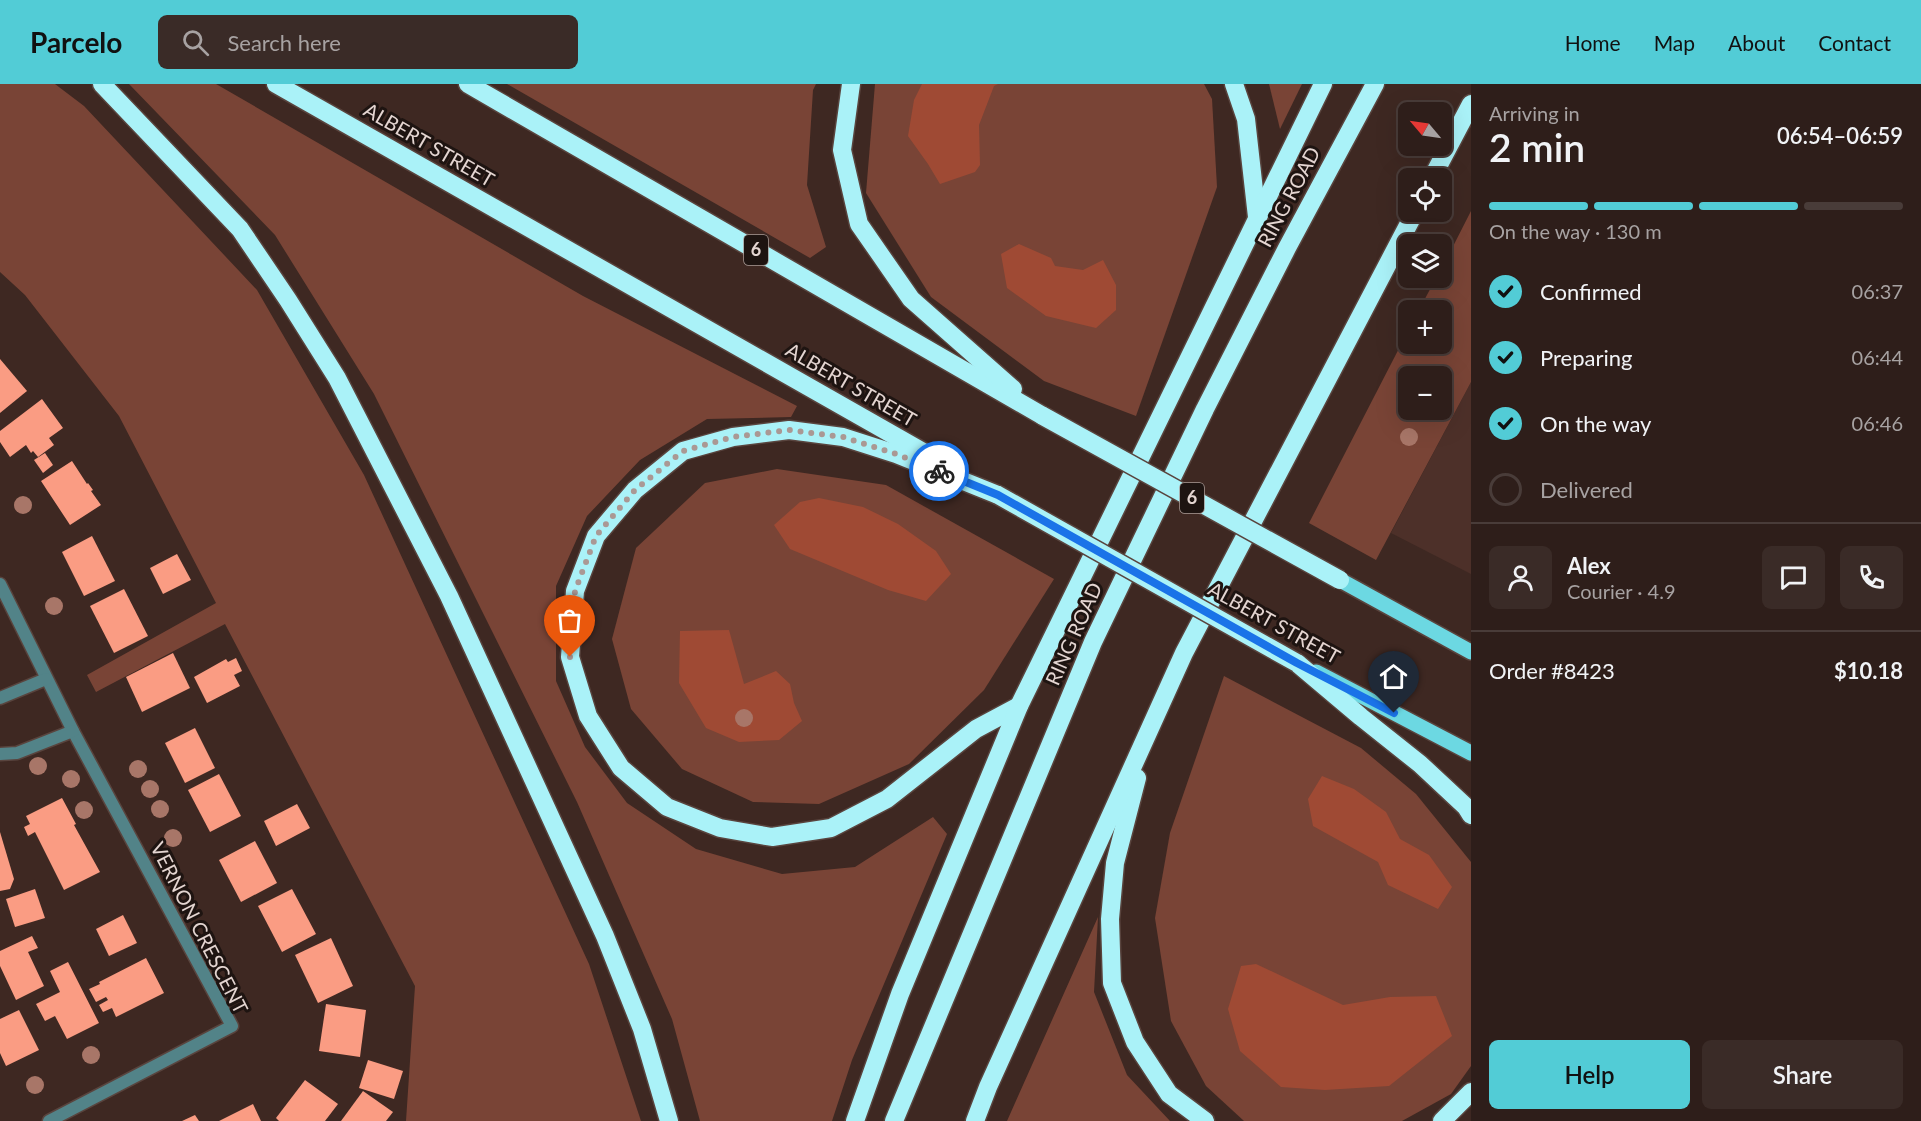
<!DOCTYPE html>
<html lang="en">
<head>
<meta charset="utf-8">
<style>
  :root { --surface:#2e1e1a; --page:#3a2b27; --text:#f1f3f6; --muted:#a7a2a2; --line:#493c39; --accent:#52ccd6 }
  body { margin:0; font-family:Lato,sans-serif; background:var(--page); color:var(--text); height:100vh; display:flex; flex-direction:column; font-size:22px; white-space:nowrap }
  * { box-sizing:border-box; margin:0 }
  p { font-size:20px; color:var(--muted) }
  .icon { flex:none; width:33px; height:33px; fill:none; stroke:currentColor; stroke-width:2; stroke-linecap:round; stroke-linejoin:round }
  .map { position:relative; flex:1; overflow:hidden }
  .side { display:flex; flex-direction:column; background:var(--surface); width:450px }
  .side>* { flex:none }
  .needle { width:39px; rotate:299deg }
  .controls { position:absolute; left:1398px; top:18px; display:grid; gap:12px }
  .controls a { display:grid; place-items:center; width:54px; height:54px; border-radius:9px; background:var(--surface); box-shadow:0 6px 24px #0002,0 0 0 2px var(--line); font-size:30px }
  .pin { position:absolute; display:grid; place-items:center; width:51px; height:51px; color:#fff; margin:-62px -26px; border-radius:50% 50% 50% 0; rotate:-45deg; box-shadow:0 0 6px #0007 }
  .pin .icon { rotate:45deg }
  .courier { position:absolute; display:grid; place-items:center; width:60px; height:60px; margin:-30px; border:4px solid #1a73e8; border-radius:50%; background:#fff; color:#222; box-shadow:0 2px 8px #0007 }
  .summary em { font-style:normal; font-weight:600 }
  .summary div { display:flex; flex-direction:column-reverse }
  .summary { display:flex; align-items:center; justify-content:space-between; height:102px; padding:0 18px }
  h1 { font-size:39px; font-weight:600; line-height:45px }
  .bar { display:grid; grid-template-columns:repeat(4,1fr); gap:9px 6px; align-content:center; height:72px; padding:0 18px }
  .bar i { height:8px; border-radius:4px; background:var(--line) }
  .bar .active { background:var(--accent) }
  .bar p { grid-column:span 4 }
  .line { display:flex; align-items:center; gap:15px; padding:0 18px; border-top:2px solid var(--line) }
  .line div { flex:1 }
  .round { display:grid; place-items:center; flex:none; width:63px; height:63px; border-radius:9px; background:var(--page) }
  ol { padding:0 18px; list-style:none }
  li { display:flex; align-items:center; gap:18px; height:66px }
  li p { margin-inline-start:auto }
  li .icon { padding:6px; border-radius:50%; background:var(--accent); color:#111; stroke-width:4 }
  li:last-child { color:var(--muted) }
  li i { width:33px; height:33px; border:3px solid var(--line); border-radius:50% }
  .button { display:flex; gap:12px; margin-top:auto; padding:12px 18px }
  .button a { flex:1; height:69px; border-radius:9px; background:var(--accent); color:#111; font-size:24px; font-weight:600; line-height:69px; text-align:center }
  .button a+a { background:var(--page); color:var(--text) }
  header { display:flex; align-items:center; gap:36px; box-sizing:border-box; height:84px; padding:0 30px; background:var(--accent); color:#111 }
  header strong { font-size:28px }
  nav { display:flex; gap:33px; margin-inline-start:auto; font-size:21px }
  .search { width:420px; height:54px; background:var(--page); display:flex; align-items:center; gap:15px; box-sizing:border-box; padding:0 21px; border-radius:9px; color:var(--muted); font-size:22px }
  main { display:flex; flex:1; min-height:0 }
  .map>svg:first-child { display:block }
</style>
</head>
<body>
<header>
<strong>Parcelo</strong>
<div class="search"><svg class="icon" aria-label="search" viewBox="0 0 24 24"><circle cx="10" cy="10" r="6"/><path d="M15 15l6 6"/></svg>Search here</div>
<nav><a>Home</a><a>Map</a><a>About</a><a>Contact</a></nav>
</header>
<main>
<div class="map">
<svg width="1471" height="1037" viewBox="0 0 1471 1037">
  <rect width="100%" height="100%" fill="#3e2822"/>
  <path fill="#4d3029" d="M 1471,298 L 1471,490 L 1391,449 Z"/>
  <g fill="#794436" fill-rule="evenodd">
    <path d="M 0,0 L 55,0 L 84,22 L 257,206 L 364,391 L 589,880 L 641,1037 L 406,1037 L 415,902 L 225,540 L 96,608 L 87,591 L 216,519 L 119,332 L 25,211 L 0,188 Z"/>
    <path d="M 129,0 L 216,0 L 583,212 L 797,322 L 791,333 L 707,335 L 640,376 L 587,432 L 556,502 L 556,597 L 585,663 L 627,719 L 696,765 L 782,790 L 855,783 L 933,733 L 947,750 L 852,976 L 832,1037 L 700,1037 L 672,935 L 577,718 L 374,310 L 275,151 Z"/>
    <path d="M 507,0 L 816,0 L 813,6 L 807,101 L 826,163 L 810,174 Z"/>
    <path d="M 875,0 L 1204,0 L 1212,15 L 1217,103 L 1136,332 L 1044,297 L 931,213 L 866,109 Z"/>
    <path d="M 1269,0 L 1302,0 L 1280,45 Z"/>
    <path d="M 1471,127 L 1471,298 L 1376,476 L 1309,439 L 1408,247 L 1408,260 L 1442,260 L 1442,226 L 1419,226 L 1436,194 L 1442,194 L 1442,184 ZM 1442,292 L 1442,326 L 1408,326 L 1408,292 Z"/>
    <path d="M 777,385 L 886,401 L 1054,495 L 984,606 L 909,680 L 819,720 L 753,718 L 682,685 L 631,625 L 612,555 L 636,464 L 705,399 Z"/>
    <path d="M 1224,592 L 1361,664 L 1416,710 L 1471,778 L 1471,982 L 1451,1010 L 1402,1037 L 1244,1037 L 1206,1002 L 1171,937 L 1155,834 L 1170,749 Z"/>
    <path d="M 1098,833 L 1094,908 L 1127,991 L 1170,1037 L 1007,1037 Z"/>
  </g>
  <g fill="#9f4a34">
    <path d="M 922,0 L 998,0 L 994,2 L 979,41 L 980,81 L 975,88 L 940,100 L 928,80 L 908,52 L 914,16 Z"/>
    <path d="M 1019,160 L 1051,174 L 1055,182 L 1083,186 L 1103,176 L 1116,201 L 1116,226 L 1096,244 L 1046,232 L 1007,204 L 1001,170 Z"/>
    <path d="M 819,414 L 863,423 L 898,440 L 936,467 L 951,490 L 926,517 L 888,506 L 790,465 L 774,441 L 800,418 Z"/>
    <path d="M 729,546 L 744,600 L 776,587 L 790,600 L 794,619 L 802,637 L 779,656 L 739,658 L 706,644 L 679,599 L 680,547 Z"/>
    <path d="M 1322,692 L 1354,705 L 1386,728 L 1400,755 L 1429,771 L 1452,803 L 1438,825 L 1388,801 L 1378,778 L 1313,742 L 1308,715 Z"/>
    <path d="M 1256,880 L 1343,921 L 1390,913 L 1436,912 L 1452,952 L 1389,1002 L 1325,1006 L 1281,1003 L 1240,967 L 1228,925 L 1241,882 Z"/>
  </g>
  <g fill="#fa9c83">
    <path d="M 0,275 L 27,307 L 0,329 Z"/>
    <path d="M 42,315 L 63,344 L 49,354 L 54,361 L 38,373 L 33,367 L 31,369 L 26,361 L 10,373 L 0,358 L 0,347 Z"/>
    <path d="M 45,369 L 53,381 L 43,389 L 34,376 Z"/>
    <path d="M 72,377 L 87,400 L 88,399 L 93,406 L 91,407 L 101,421 L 70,441 L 41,397 Z"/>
    <path d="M 92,452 L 115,497 L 84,512 L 62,468 Z"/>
    <path d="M 177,470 L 191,496 L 163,510 L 150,484 Z"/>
    <path d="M 124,505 L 148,552 L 114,569 L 90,522 Z"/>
    <path d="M 173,569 L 190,604 L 142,628 L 126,593 Z"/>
    <path d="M 236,574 L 242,587 L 234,591 L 240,602 L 207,619 L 194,593 L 226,575 L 228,578 Z"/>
    <path d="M 195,644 L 215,684 L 185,699 L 165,659 Z"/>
    <path d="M 219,690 L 241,732 L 210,748 L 188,706 Z"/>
    <path d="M 62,714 L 76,740 L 74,741 L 100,788 L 64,806 L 35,748 L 28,752 L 24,743 L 30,740 L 26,732 Z"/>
    <path d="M 297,720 L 310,744 L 276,762 L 264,737 Z"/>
    <path d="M 0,748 L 14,795 L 10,805 L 0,807 Z"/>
    <path d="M 255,757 L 277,799 L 241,818 L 219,776 Z"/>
    <path d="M 35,805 L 45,834 L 15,843 L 6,815 Z"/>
    <path d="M 292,805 L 316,850 L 282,868 L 258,822 Z"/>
    <path d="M 123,831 L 137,859 L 109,872 L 96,845 Z"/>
    <path d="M 32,852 L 38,864 L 28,868 L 44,902 L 16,916 L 0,882 L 0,867 Z"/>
    <path d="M 331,854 L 353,902 L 318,919 L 295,871 Z"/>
    <path d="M 146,874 L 164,909 L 116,933 L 112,924 L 103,928 L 99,921 L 108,916 L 106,913 L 96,918 L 89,905 L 100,900 L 99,898 Z"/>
    <path d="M 68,878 L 99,939 L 67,955 L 55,932 L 45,937 L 36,920 L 60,908 L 50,887 Z"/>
    <path d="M 326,920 L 366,926 L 360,973 L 319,967 Z"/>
    <path d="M 19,926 L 39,966 L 6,982 L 0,969 L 0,935 Z"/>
    <path d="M 368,976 L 403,987 L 394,1015 L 359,1004 Z"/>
    <path d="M 305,996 L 338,1020 L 325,1037 L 279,1037 L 276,1034 Z"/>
    <path d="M 363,1007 L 393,1028 L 386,1037 L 341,1037 Z"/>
    <path d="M 253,1020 L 261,1037 L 219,1037 Z"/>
    <path d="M 195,1031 L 199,1037 L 182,1037 Z"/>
  </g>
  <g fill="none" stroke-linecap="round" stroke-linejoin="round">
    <g stroke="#59443e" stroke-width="15">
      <g id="street">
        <path d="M 0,500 L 73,647 L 232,942 L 49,1037"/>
        <path d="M 0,614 L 46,595"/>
        <path d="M 0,670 L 17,669 L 73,647"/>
      </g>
    </g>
    <g stroke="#59443e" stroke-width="18">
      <g id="primary">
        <path d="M 1340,496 L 1471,568"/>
        <path d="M 1316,588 L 1471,669"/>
      </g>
    </g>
    <g stroke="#59443e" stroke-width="21">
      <g id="highway">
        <path d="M 102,0 L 240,145 L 288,216 L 337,294 L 449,512 L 605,852 L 642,945 L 669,1037"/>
        <path d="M 276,0 L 939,377"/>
        <path d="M 468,0 L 1043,332"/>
        <path d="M 851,0 L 842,66 L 859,140 L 911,215 L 1013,305"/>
        <path d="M 1234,0 L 1246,35 L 1257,133"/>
        <path d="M 1432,94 L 1471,20"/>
        <path d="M 998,411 L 896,370 L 843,353 L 789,346 L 733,353 L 683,367 L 635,406 L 596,452 L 575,507 L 570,573 L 588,632 L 621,684 L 667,723 L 720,744 L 772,753 L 831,744 L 887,715 L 976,645 L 1019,622"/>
        <path d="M 1297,579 L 1361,633 L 1420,680 L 1466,723 L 1471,731"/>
        <path d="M 1137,694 L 1115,779 L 1110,835 L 1112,899 L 1135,958 L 1169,1010 L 1205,1037"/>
        <path d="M 855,1037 L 900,910 L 1019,622 L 1323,0"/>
        <path d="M 894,1037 L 1093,558 L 1205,325 L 1287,164 L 1375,0"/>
        <path d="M 975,1037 L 988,1003 L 1184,569 L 1415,128"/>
        <path d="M 1442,1037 L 1471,1008"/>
      </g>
    </g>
    <use href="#street" stroke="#528388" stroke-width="12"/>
    <use href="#primary" stroke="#6cd8e2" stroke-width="15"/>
    <use href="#highway" stroke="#aaf2f8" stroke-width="18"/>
    <g stroke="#59443e" stroke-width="21" stroke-linecap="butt">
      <g id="highway-bridge">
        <path d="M 1043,332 L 1340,496"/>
        <path d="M 998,411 L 1297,579"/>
      </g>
    </g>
    <use href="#highway-bridge" stroke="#aaf2f8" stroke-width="18"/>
  </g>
  <g fill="#a87668">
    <circle cx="1409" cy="353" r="9"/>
    <circle cx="23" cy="421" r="9"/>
    <circle cx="54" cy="522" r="9"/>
    <circle cx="744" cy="634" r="9"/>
    <circle cx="38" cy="682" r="9"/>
    <circle cx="138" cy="685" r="9"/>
    <circle cx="71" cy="695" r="9"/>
    <circle cx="150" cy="705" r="9"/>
    <circle cx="160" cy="725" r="9"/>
    <circle cx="84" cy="726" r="9"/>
    <circle cx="173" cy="754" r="9"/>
    <circle cx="91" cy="971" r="9"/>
    <circle cx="35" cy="1001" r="9"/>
  </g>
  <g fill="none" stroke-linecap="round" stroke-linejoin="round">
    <path stroke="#aa9894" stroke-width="6" stroke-dasharray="0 10.8" d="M 570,573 L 575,507 L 596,452 L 635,406 L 683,367 L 733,353 L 789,346 L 843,353 L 896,370 L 939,387"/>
    <path stroke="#1a73e8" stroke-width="8" d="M 939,387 L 998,411 L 1297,579 L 1394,629"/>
  </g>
  <g text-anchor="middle" stroke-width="6" stroke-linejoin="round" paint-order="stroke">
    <g fill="#1e1411" stroke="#a99b97" stroke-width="1.5">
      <rect x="744" y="151" width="24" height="30" rx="4.5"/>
      <rect x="1180" y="399" width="24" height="30" rx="4.5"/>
    </g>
    <g font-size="18" font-weight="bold" fill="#e4d5d1">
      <text x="756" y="172">6</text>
      <text x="1192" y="420">6</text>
    </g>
    <g font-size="20" fill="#e4d5d1" stroke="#1e1411">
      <text transform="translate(429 61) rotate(30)" y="7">ALBERT STREET</text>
      <text transform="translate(1289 113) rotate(-62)" y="7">RING ROAD</text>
      <text transform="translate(851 301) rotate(30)" y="7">ALBERT STREET</text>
      <text transform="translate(1274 539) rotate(29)" y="7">ALBERT STREET</text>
      <text transform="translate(1074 550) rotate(-66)" y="7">RING ROAD</text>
      <text transform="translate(199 844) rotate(63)" y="7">VERNON CRESCENT</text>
    </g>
  </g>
</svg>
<div class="controls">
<a><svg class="needle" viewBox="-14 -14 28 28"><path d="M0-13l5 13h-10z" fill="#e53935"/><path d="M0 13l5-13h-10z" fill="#a7a2a2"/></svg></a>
<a><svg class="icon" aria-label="locate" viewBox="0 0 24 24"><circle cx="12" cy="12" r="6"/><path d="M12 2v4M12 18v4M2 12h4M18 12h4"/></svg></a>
<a><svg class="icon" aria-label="layers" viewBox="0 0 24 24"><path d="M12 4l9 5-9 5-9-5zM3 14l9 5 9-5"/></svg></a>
<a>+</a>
<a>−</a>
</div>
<div class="pin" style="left:570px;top:573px;background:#ea580c"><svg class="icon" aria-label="bag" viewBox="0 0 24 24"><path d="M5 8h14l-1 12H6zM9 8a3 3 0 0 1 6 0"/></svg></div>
<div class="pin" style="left:1394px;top:629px;background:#1f2937"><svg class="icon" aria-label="home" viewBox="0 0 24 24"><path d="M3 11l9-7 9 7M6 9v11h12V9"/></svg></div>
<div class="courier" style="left:939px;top:387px"><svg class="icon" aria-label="bike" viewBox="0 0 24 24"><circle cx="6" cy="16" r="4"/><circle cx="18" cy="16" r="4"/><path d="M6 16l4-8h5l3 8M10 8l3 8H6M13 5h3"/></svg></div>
</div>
<section class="side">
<div class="summary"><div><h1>2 min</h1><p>Arriving in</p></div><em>06:54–06:59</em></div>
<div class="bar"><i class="active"></i><i class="active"></i><i class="active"></i><i></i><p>On the way · 130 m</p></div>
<ol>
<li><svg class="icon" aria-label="check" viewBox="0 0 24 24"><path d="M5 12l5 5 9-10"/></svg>Confirmed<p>06:37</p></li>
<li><svg class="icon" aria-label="check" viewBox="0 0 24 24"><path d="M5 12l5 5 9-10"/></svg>Preparing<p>06:44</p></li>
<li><svg class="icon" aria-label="check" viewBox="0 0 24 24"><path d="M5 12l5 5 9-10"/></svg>On the way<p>06:46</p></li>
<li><i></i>Delivered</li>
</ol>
<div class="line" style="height:108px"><a class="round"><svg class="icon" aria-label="person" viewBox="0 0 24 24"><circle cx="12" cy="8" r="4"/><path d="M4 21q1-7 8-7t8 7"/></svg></a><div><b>Alex</b><p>Courier · 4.9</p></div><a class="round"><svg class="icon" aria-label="chat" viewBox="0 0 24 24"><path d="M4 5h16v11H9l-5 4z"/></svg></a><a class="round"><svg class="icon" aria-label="phone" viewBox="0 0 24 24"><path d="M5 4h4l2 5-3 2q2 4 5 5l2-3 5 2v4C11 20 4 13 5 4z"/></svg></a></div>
<div class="line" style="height:78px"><div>Order #8423</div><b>$10.18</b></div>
<div class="button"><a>Help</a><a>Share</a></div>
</section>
</main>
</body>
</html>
